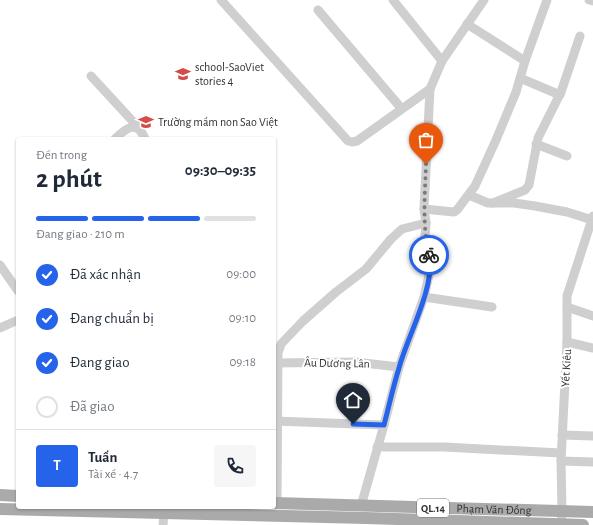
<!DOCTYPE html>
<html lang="vi">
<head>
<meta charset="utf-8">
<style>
  :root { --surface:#fff; --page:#f6f6f7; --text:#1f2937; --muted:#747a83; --line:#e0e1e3; --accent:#2563eb }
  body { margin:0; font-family:"Alegreya Sans",sans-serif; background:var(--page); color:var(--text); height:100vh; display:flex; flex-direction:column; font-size:15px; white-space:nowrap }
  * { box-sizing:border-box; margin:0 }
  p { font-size:13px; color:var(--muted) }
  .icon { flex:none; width:22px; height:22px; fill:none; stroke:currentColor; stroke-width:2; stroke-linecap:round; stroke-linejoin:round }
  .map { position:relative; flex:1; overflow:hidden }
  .panel { position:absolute; left:16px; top:137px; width:260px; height:372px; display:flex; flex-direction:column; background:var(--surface); border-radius:4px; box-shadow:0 1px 3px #0004 }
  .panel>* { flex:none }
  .pin { position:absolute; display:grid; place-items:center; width:34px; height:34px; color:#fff; margin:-41px -17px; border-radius:50% 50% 50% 0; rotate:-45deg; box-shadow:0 0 4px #0007 }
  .pin .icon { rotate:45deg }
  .courier { position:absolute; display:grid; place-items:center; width:40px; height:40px; margin:-20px; border:3px solid #2563eb; border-radius:50%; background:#fff; color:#222; box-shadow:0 1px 5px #0007 }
  .overview em { font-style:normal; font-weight:700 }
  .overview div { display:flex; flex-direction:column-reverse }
  .overview { display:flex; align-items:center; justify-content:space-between; height:68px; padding:0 20px }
  h1 { font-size:26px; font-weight:700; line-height:30px }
  .bar { display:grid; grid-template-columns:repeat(4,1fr); gap:6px 4px; align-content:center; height:48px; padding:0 20px }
  .bar i { height:5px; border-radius:3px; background:var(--line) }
  .bar .current { background:var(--accent) }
  .bar p { grid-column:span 4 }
  .line { display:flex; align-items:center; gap:10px; padding:0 20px; border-top:1px solid var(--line) }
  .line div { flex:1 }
  .round { display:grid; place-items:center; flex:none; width:42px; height:42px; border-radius:4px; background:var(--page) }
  ol { padding:0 20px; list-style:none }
  li { display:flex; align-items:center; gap:12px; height:44px }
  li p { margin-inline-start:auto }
  li .icon { padding:4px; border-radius:50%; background:var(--accent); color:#fff; stroke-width:4 }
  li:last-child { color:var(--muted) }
  li i { width:22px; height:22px; border:2px solid var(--line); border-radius:50% }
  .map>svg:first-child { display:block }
</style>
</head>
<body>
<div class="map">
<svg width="593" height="525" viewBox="0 0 593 525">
  <rect width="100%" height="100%" fill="#fff"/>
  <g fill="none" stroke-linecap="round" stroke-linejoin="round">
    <g stroke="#cfcfcf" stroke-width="9">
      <path d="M 221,0 L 348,141 L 352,142 L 357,141 L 430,89"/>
      <path d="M 393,0 L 442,61"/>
      <path d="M 589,0 L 593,1"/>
      <path d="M 318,10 L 401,108"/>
      <path d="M 467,24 L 525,61"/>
      <path d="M 91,76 L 138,127"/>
      <path d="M 520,78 L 560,95 L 580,36"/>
      <path d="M 115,139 C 126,128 137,119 145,139"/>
      <path d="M 536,144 L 567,156"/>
      <path d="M 469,195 L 488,203 L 514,203 L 535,206 L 567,212 L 592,220"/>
      <path d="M 493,203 L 525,190 L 529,185 L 538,138 L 558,98"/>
      <path d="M 424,209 L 454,212 L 457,210 L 475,186 L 496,140 L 516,92 L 525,61 L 547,0"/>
      <path d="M 0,265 L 18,291"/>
      <path d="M 424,297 L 492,307"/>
      <path d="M 567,307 L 593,316"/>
      <path d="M 0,328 L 18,320"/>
      <path d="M 567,342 L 593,348"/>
      <path d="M 274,363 L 355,362 L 399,367"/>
      <path d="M 274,421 L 384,425"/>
      <path d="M 562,435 L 593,436"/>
      <path d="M 377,447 L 444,447 L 561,453"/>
      <path d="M 561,461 L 593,462"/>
      <path d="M 277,503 L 278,353 L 281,344 L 303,321 L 336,292 L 366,269 L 391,239 L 402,229 L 426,223"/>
      <path d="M 361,506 L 384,425 L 399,367 L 424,297 L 429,275 L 430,259 L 425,237 L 426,223 L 424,209 L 430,89 L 442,61 L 484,0"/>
      <path d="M 163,525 L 164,513"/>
      <path d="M 561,525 L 562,511 L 561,461 L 567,342 L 567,296 L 593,216"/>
    </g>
    <g stroke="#aaa" stroke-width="12">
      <path d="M 0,495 L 18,496"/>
      <path id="s1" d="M 274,503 L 593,512"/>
      <path d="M 0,509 L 366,518 L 583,525"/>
    </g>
  </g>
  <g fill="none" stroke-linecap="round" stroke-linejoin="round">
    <path stroke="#7a7a7a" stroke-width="4" stroke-dasharray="0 7.2" d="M 426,164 C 425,194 422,225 429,255"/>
    <path stroke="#2563eb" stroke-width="5" d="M 353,424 L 384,425 C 389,406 393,387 399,368 C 407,337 436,286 429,255"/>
  </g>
  <defs>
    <g id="school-bare" transform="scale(1.2)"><path d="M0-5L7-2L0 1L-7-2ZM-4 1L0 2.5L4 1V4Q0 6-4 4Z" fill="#d44d49" stroke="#fff" stroke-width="2.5" paint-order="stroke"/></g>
  </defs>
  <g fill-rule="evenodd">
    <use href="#school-bare" x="183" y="74"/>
    <use href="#school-bare" x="146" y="122"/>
  </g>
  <g text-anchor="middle" stroke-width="4" stroke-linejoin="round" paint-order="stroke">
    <rect fill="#fff" stroke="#707070" stroke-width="1" x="417" y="499" width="32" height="18" rx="3"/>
    <g font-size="11" font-weight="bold" fill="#323232">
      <text x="433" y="512">QL.14</text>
    </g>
    <g font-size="12" fill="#323232" stroke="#fff" text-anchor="start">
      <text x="195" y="71">school-SaoViet<tspan x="195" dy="14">stories 4</tspan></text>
      <text x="158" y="126">Trường mầm non Sao Việt</text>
    </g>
    <g font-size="12" fill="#323232" stroke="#fff">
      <text transform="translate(337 363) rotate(1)" y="4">Âu Dương Lân</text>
      <text transform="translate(566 368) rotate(-87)" y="4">Yết Kiêu</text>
      <text dy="4" stroke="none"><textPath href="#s1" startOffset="220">Phạm Văn Đồng</textPath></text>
    </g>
  </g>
</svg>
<div class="pin" style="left:426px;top:164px;background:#ea580c"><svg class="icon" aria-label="bag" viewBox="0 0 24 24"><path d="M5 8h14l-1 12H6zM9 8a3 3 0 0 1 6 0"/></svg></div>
<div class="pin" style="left:353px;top:424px;background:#1f2937"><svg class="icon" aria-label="home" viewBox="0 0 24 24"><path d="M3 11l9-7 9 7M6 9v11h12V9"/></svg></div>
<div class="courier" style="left:429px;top:255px"><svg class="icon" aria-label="bike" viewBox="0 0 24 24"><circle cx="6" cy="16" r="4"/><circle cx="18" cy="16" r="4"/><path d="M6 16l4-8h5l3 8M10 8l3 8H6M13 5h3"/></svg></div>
<section class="panel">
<div class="overview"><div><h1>2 phút</h1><p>Đến trong</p></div><em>09:30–09:35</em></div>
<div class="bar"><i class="current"></i><i class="current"></i><i class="current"></i><i></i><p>Đang giao · 210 m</p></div>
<ol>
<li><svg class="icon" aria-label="check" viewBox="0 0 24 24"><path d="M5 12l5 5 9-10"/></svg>Đã xác nhận<p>09:00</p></li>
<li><svg class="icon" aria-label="check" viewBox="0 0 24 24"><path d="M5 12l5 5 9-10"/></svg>Đang chuẩn bị<p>09:10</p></li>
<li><svg class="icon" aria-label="check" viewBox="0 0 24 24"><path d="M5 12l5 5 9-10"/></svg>Đang giao<p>09:18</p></li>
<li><i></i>Đã giao</li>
</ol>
<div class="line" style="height:72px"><b class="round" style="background:var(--accent);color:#fff">T</b><div><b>Tuấn</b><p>Tài xế · 4.7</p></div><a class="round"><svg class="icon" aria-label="phone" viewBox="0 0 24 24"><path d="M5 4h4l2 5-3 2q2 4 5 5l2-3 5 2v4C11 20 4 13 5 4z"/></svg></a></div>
</section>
</div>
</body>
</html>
